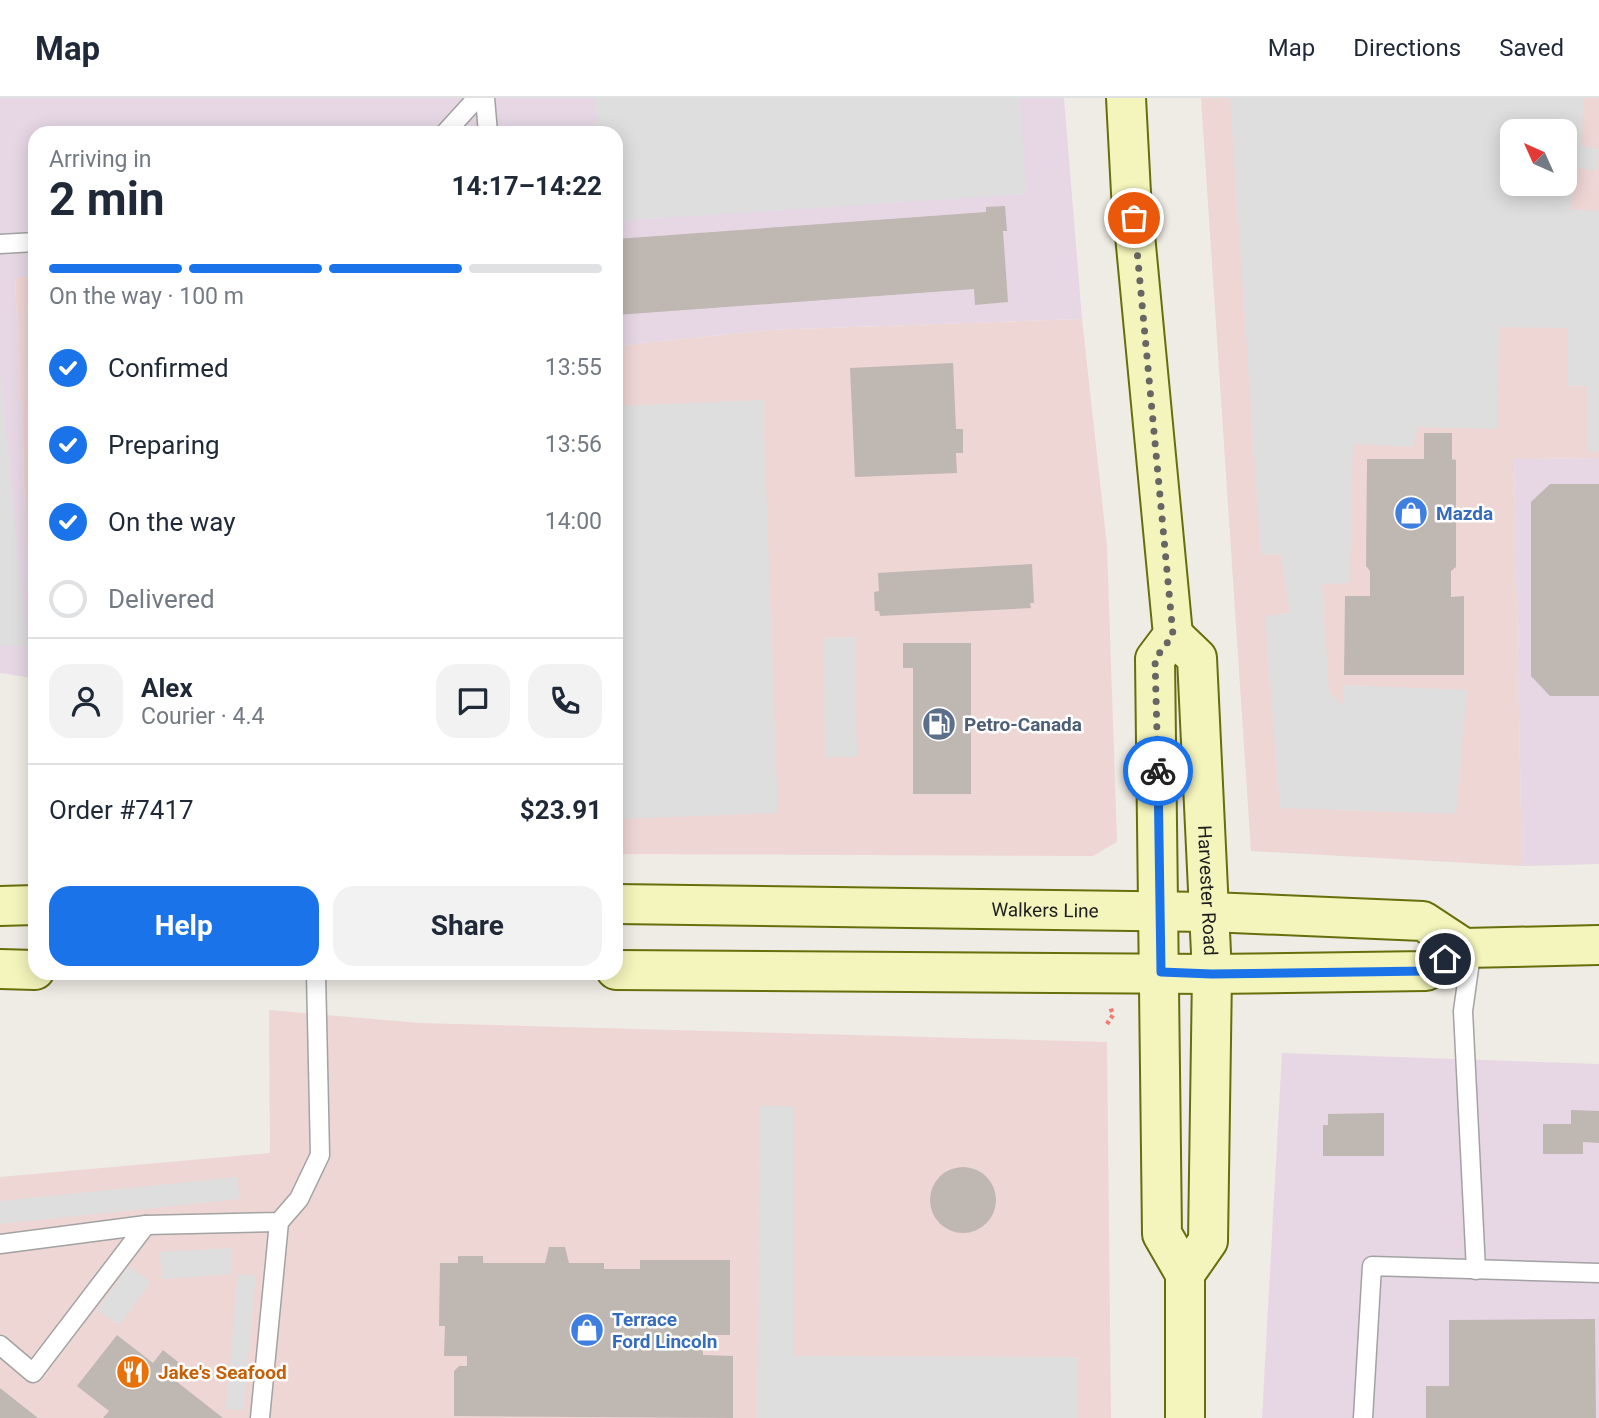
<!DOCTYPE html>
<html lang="en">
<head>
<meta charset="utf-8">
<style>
  :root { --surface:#fff; --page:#f2f2f3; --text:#1f2937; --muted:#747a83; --line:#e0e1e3; --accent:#1a73e8 }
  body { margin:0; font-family:Roboto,sans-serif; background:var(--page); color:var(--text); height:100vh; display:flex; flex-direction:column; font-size:26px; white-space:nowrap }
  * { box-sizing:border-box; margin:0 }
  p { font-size:23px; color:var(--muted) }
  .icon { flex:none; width:38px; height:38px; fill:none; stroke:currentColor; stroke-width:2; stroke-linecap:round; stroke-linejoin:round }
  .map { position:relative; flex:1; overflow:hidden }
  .sheet { position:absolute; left:28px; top:28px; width:595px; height:854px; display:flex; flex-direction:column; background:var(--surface); border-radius:21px; box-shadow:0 4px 18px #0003 }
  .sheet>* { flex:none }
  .needle { width:46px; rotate:315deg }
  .fabs { position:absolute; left:1500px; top:21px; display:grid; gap:14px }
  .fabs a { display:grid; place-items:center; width:77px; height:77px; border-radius:14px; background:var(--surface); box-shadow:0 4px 18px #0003; font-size:35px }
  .pin { position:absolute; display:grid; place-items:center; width:60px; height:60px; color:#fff; margin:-30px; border:4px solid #fff; border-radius:50%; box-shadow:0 2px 7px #0007 }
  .courier { position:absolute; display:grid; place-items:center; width:70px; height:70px; margin:-35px; border:5px solid #1a73e8; border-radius:50%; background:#fff; color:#222; box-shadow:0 2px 9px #0007 }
  .summary em { font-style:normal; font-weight:700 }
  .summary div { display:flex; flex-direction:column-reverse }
  .summary { display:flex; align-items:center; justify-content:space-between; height:119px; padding:0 21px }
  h1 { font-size:46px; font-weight:700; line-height:52px }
  .bar { display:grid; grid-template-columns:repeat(4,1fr); gap:10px 7px; align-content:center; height:84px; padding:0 21px }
  .bar i { height:9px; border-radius:5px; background:var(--line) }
  .bar .selected { background:var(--accent) }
  .bar p { grid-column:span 4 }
  .line { display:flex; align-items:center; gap:18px; padding:0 21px; border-top:2px solid var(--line) }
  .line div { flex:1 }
  .round { display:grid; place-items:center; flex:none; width:74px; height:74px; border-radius:21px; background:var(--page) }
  ol { padding:0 21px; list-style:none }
  li { display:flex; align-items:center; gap:21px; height:77px }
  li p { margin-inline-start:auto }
  li .icon { padding:7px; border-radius:50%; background:var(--accent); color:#fff; stroke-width:4 }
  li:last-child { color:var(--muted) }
  li i { width:38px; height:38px; border:4px solid var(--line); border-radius:50% }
  .action { display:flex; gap:14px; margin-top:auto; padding:14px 21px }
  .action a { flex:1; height:80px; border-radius:21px; background:var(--accent); color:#fff; font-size:28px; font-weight:700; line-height:80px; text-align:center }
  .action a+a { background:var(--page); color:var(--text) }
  header { display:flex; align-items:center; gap:42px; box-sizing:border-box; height:98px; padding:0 35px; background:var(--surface); border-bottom:2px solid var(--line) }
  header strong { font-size:33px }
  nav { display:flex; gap:38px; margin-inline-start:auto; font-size:24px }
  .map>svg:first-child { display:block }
</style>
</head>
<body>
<header>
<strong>Map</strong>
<nav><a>Map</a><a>Directions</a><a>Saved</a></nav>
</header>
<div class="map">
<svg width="1599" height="1320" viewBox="0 0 1599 1320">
  <rect width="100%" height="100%" fill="#efebe5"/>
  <g fill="#eed6d5" fill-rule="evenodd">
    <path d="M 1201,0 L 1599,0 L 1599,360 L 1514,361 L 1522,768 L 1251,753 ZM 1512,33 L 1564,33 L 1564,86 L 1512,86 Z"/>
    <path d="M 35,177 L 35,581 L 32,580 L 15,179 Z"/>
    <path d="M 1082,221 L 1107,448 L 1117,744 L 1093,758 L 616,756 L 616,248 L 768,232 Z"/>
    <path d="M 269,912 L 420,925 L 1107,944 L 1111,1320 L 0,1320 L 0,1079 L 270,1055 Z"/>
  </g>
  <g fill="#e7d7e5">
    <path d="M 0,0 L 1064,0 L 1082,221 L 768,232 L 616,248 L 616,35 L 35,35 L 35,177 L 15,180 L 32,580 L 0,575 Z"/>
    <path d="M 1599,360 L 1599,766 L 1522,768 L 1514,361 Z"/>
    <path d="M 1282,955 L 1599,966 L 1599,1320 L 1262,1320 Z"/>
  </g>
  <g fill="#dedede" fill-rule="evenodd">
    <path d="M 595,0 L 1020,0 L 1026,96 L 616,123 L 616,35 L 597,35 Z"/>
    <path d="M 1230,0 L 1583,0 L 1582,48 L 1599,51 L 1598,73 L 1577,70 L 1570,111 L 1599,113 L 1599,354 L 1587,353 L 1588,288 L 1568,288 L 1568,230 L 1499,229 L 1497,331 L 1418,329 L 1413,349 L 1353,346 L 1350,485 L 1322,486 L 1329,594 L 1344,608 L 1343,587 L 1467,592 L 1456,716 L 1280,710 L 1265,518 L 1290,515 L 1281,456 L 1261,457 ZM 1512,33 L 1564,33 L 1564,86 L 1512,86 Z"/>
    <path d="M 0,271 L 27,547 L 0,548 Z"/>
    <path d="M 763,302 L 778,715 L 616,721 L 616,308 Z"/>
    <path d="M 855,539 L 857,659 L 825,659 L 824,540 Z"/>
    <path d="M 759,1008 L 793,1008 L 793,1258 L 1078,1259 L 1078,1320 L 758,1320 Z"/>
    <path d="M 237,1079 L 240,1101 L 0,1126 L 0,1103 Z"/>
    <path d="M 231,1150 L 232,1176 L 162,1181 L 160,1154 Z"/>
    <path d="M 129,1168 L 151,1184 L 119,1227 L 97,1212 Z"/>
    <path d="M 238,1176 L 256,1178 L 243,1312 L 226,1311 Z"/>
  </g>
  <g fill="#bfb7b2">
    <path d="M 1005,108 L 1007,133 L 1003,133 L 1008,204 L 975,207 L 974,191 L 616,217 L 616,141 L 986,114 L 986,109 Z"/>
    <path d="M 953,265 L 956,331 L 963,331 L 963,355 L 956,355 L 957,375 L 855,379 L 850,270 Z"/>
    <path d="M 1424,335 L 1452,335 L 1452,361 L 1456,362 L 1456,469 L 1451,473 L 1451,499 L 1464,498 L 1464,577 L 1344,577 L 1345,498 L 1370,498 L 1370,473 L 1366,468 L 1367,361 L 1424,361 Z"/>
    <path d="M 1550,386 L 1599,386 L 1599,598 L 1550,598 L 1531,578 L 1531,404 Z"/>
    <path d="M 1032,466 L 1034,505 L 1030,505 L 1031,510 L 880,518 L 879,513 L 875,513 L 874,494 L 879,493 L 878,475 Z"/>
    <path d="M 903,545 L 971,545 L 971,696 L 913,696 L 913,570 L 903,570 Z"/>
    <path d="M 1571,1012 L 1599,1013 L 1599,1045 L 1583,1044 L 1583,1056 L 1543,1056 L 1543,1026 L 1571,1026 Z"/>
    <path d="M 1384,1015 L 1384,1058 L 1323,1058 L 1323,1027 L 1328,1027 L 1328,1016 Z"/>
    <circle cx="963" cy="1102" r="33"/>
    <path d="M 549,1149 L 565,1149 L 569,1165 L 604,1165 L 604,1171 L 640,1171 L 640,1162 L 730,1162 L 730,1237 L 703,1237 L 703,1257 L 733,1258 L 733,1320 L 454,1318 L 454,1273 L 459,1268 L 467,1268 L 467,1258 L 444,1258 L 445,1228 L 439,1228 L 440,1165 L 458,1165 L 458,1158 L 483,1158 L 483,1165 L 545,1165 Z"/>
    <path d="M 1595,1221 L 1596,1320 L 1426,1320 L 1426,1288 L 1449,1288 L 1449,1222 Z"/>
    <path d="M 117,1237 L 153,1265 L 163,1252 L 182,1267 L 172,1280 L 223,1320 L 103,1320 L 109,1313 L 77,1288 Z"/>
    <path d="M 0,1290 L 38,1320 L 0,1320 Z"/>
  </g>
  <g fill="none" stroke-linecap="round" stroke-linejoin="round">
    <g stroke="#a2a2a2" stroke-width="21">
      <g id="lane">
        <path d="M 485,0 L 488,35"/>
        <path d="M 445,35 L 477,0"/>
        <path d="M 0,146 L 35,144"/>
        <path d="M 1472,849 L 1463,913 L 1476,1172"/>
        <path d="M 0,1146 L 146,1127 L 279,1124 L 299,1101 L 320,1057 L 316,875"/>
        <path d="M 0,1247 L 33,1275 L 146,1127"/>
        <path d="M 260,1320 L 279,1124"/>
        <path d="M 1363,1320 L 1372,1168 L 1599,1175"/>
      </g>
    </g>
    <g stroke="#676e0c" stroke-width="42">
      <g id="secondary">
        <path d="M 1126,0 L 1131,95 L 1173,537 L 1155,561 L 1162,1136 L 1185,1176 L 1185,1320"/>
        <path id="s1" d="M 1173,537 L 1197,560 L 1212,876 L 1208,1143 L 1185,1176"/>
        <path id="s2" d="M 616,806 L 1210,814 L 1423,823 L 1464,850"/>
        <path d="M 0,808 L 35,807"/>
        <path d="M 0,871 L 35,872"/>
        <path d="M 616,872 L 1212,876 L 1426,873 L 1464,850 L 1599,847"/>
      </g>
    </g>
    <path stroke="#f07d74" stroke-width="4.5" stroke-dasharray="3.5 3.5" stroke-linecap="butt" d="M 1107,926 L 1113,917 L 1110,908"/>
    <use href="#lane" stroke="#fff" stroke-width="18"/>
    <use href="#secondary" stroke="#f4f5bc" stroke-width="38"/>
  </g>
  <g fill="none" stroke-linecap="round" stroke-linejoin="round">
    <path stroke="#676664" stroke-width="7" stroke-dasharray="0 12.6" d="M 1134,120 L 1173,537 L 1155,561 L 1158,673"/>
    <path stroke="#1a73e8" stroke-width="9" d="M 1158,673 L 1161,874 L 1212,876 L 1426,873 L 1445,861"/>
  </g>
  <defs>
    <g id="shop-disc" transform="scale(1.75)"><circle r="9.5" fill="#3f7fe0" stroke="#fff"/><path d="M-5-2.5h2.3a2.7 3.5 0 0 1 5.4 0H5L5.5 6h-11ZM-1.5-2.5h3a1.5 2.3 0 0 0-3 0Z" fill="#fff"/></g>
    <g id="fuel-disc" transform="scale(1.75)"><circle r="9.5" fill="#5c6f8a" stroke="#fff"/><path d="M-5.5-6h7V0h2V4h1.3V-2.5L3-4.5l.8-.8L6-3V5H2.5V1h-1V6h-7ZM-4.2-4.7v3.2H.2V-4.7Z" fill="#fff"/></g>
    <g id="restaurant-disc" transform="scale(1.75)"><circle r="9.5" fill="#e8710a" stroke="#fff"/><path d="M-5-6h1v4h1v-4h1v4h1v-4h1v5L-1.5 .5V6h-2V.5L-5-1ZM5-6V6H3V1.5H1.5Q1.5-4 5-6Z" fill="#fff"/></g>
  </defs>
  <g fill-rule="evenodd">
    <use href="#shop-disc" x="1411" y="415"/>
    <use href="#fuel-disc" x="939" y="626"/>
    <use href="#shop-disc" x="587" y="1232"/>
    <use href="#restaurant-disc" x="133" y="1274"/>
  </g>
  <g text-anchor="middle" stroke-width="5" stroke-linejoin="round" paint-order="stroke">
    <g font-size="19" font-weight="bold" fill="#366cbe" stroke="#fff" text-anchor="start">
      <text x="1436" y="422">Mazda</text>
      <text x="612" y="1228">Terrace<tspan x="612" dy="22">Ford Lincoln</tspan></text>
    </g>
    <g font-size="19" font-weight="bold" fill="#4e5e75" stroke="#fff" text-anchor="start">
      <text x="964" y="633">Petro-Canada</text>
    </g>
    <g font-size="19" fill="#1e1e1e" stroke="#fff">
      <text dy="7" stroke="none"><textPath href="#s1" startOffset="266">Harvester Road</textPath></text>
      <text dy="7" stroke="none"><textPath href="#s2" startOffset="429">Walkers Line</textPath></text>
    </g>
    <g font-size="19" font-weight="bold" fill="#c56008" stroke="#fff" text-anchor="start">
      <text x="158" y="1281">Jake's Seafood</text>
    </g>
  </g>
</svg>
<div class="fabs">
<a><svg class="needle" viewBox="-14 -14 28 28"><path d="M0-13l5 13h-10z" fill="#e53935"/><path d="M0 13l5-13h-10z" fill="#747a83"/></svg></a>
</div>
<div class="pin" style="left:1134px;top:120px;background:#ea580c"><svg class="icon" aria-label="bag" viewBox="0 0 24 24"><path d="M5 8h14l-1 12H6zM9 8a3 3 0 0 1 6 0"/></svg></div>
<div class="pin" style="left:1445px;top:861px;background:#1f2937"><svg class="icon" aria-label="home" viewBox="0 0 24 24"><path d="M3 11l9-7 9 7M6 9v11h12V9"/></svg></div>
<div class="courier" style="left:1158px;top:673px"><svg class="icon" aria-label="bike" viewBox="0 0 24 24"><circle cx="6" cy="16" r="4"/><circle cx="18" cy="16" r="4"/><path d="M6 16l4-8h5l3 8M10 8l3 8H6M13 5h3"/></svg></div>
<section class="sheet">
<div class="summary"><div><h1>2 min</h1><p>Arriving in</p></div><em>14:17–14:22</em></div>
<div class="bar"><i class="selected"></i><i class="selected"></i><i class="selected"></i><i></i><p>On the way · 100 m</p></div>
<ol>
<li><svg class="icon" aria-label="check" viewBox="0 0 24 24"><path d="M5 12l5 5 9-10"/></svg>Confirmed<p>13:55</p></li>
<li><svg class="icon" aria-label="check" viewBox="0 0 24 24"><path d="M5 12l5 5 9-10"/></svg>Preparing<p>13:56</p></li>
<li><svg class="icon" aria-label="check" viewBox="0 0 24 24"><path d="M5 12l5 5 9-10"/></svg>On the way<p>14:00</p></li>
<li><i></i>Delivered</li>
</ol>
<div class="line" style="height:126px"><a class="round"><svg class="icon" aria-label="person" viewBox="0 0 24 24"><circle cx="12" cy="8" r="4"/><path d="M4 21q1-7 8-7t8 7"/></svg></a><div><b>Alex</b><p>Courier · 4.4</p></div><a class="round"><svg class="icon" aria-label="chat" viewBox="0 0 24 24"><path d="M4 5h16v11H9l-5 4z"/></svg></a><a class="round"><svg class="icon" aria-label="phone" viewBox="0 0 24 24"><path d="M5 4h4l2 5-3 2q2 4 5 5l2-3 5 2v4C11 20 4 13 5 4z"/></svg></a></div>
<div class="line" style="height:91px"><div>Order #7417</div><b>$23.91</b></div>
<div class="action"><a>Help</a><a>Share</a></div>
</section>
</div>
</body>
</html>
